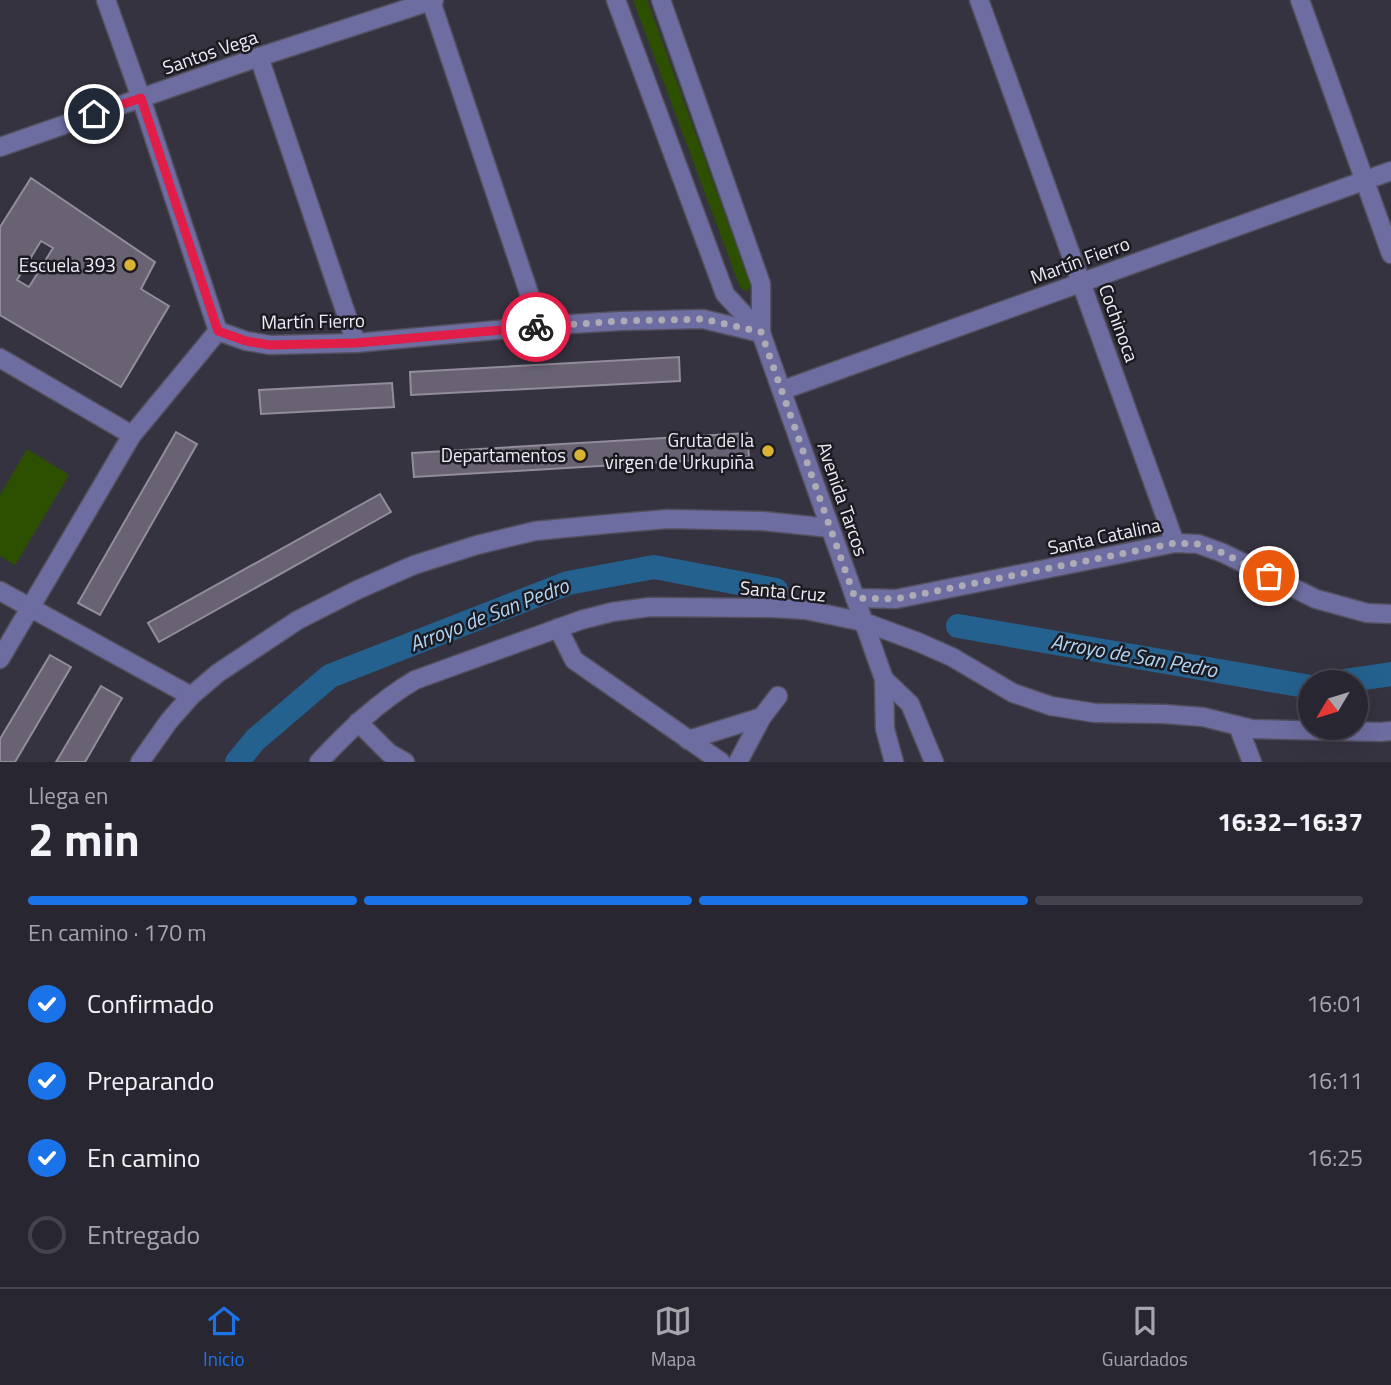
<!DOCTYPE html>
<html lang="es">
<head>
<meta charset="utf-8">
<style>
  :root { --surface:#282631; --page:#34323d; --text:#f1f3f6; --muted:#a5a5ab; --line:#44434d; --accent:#1a73e8 }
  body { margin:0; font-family:"Titillium Web",sans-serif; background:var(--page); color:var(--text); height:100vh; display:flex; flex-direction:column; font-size:26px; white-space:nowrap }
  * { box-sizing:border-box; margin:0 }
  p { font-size:23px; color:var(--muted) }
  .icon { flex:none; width:38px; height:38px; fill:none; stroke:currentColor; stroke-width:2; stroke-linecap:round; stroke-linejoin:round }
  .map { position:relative; height:762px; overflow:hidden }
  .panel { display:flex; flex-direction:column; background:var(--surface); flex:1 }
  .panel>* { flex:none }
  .needle { width:46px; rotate:232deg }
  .fabs { position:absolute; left:1298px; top:670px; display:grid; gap:14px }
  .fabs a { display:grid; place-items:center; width:70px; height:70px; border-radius:50%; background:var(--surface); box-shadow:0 7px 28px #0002,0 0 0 2px var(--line); font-size:35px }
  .pin { position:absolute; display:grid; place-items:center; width:60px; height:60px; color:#fff; margin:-30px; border:4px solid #fff; border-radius:50%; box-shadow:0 2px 7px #0007 }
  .courier { position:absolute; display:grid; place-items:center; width:70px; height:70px; margin:-35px; border:5px solid #e11d48; border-radius:50%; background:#fff; color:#222; box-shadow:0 2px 9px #0007 }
  .head em { font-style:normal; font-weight:700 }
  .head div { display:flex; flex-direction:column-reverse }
  .head { display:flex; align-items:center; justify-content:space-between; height:119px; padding:0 28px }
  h1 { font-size:46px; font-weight:700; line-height:52px }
  .bar { display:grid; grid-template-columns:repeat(4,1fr); gap:10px 7px; align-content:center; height:84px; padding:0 28px }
  .bar i { height:9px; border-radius:5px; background:var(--line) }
  .bar .selected { background:var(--accent) }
  .bar p { grid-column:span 4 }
  ol { padding:0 28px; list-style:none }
  li { display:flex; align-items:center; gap:21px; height:77px }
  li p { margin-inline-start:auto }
  li .icon { padding:7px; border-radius:50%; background:var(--accent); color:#fff; stroke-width:4 }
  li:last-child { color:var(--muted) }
  li i { width:38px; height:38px; border:4px solid var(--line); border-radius:50% }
  .tab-bar { display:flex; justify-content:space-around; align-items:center; height:98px; border-top:2px solid var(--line); background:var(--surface); font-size:19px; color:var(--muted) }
  .tab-bar a { display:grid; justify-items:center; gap:4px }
  .tab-bar .selected { color:var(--accent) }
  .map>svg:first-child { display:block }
</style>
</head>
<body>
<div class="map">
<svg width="1391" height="762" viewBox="0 0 1391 762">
  <rect width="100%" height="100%" fill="#363341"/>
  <g fill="#2d5000">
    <path d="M 633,0 L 647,0 L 751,286 L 747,292 L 740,287 Z"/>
    <path d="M 27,449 L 69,475 L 15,565 L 0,556 L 0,495 Z"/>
  </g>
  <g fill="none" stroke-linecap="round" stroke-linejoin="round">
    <g stroke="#24618e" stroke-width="24">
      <path d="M 958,626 L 1311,687"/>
      <path d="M 1337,682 L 1391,674"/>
      <path d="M 237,762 L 255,740 L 330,676 L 568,583 L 654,567 L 776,590"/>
    </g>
  </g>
  <g fill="#686272" stroke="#928c9c" stroke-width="2" fill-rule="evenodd">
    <path d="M 31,178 L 155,262 L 141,289 L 169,306 L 121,387 L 0,315 L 0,227 ZM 41,241 L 53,248 L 29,287 L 17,280 Z"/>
    <path d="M 679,357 L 680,381 L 411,395 L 410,372 Z"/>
    <path d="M 392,383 L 394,407 L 261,414 L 259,390 Z"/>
    <path d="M 176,432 L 197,444 L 100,615 L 78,603 Z"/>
    <path d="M 747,433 L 749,457 L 414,477 L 412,453 Z"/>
    <path d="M 380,494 L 391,512 L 159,642 L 148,623 Z"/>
    <path d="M 50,655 L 71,667 L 15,762 L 0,762 L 0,739 Z"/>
    <path d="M 101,686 L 122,698 L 85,762 L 56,762 Z"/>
  </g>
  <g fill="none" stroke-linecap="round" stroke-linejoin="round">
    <g stroke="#53505e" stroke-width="21">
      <g id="minor">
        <path d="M 106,0 L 141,98 L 218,331"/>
        <path d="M 979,0 L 1175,543"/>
        <path d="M 1300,0 L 1391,254"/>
        <path d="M 431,1 L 540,326"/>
        <path d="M 259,57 L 356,343"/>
        <path d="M 0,147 L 259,57 L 434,0"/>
        <path d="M 0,358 L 132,435"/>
        <path d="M 783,390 L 1391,171"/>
        <path d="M 0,591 L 191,696"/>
        <path d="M 855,598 L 896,599 L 1175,543 L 1198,544 L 1223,553 L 1316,599 L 1367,613 L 1391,614"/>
        <path d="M 558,628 L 574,660 L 721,762"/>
        <path d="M 0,659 L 132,435 L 218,331 L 246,341 L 270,345 L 356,343 L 540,326 L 620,321 L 703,319 L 761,333"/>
        <path d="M 358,722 L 389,753 L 405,762"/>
        <path d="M 1238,726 L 1252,762"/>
        <path d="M 688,740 L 762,717"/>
        <path d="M 140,762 L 169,721 L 191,696 L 218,673 L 298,620 L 357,590 L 414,565 L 477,545 L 535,531 L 608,524 L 668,519 L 763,521 L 830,528"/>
        <path d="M 319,762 C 348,731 378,702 415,680 L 581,620 L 612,612 L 650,607 L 773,608 L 806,610 L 864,622 L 918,642 L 952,657 L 1013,693 L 1051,706 L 1095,713 L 1164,714 L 1203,717 L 1252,729 L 1381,732 L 1391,731"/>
        <path d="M 738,762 L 762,717 L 778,696"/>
      </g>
    </g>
    <g stroke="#53505e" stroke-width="21">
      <g id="tertiary">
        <path d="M 616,0 L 725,294 L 761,333"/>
        <path d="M 661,0 L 761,284 L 761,333 L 884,679 L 885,729 L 894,762"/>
        <path d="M 884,679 L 910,704 L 934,762"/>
      </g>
    </g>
    <use href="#minor" stroke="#6d6da2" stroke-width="18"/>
    <use href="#tertiary" stroke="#6d6da2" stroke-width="18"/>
  </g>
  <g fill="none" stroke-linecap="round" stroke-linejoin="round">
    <path stroke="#adabb5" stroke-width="7" stroke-dasharray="0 12.6" d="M 536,327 L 620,321 L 703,319 L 761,332 L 855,598 L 896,599 L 1175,543 L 1198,544 L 1223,553 L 1269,576"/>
    <path stroke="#e11d48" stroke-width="9" d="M 94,114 L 141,98 L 218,331 L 246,341 L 270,345 L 356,343 L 536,327"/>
  </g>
  <g fill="#dab333" stroke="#1d1b22" stroke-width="2.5">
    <circle cx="130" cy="265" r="7"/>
    <circle cx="768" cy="451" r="7"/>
    <circle cx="580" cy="455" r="7"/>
  </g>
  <g text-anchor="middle" stroke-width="5" stroke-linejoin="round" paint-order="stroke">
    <g font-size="19" fill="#edebf4" stroke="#1d1b22">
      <text transform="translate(210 52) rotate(-19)" y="7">Santos Vega</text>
      <text transform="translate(1080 260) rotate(-20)" y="7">Martín Fierro</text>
      <text transform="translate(313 321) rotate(-1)" y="7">Martín Fierro</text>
      <text transform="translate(1119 323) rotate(70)" y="7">Cochinoca</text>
      <text transform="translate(843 499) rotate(71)" y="7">Avenida Tarcos</text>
      <text transform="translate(1104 536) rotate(-12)" y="7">Santa Catalina</text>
      <text transform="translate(783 591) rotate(5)" y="7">Santa Cruz</text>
    </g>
    <g font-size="19" fill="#edebf4" stroke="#1d1b22" text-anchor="end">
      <text x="116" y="272">Escuela 393</text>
      <text x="754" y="447">Gruta de la<tspan x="754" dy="22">virgen de Urkupiña</tspan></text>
      <text x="566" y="462">Departamentos</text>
    </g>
    <g font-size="21" font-style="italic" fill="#afd4f4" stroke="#1d1b22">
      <text transform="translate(489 615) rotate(-21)" y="7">Arroyo de San Pedro</text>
      <text transform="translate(1134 656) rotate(10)" y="7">Arroyo de San Pedro</text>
    </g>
  </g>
</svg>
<div class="fabs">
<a><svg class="needle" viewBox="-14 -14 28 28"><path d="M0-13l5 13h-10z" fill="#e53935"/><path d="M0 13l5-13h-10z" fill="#a5a5ab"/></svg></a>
</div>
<div class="pin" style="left:1269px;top:576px;background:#ea580c"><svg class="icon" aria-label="bag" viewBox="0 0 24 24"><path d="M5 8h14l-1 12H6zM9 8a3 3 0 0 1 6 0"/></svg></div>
<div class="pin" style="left:94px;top:114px;background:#1f2937"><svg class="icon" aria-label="home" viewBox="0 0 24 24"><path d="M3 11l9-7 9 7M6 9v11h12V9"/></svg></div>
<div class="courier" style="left:536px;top:327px"><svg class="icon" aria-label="bike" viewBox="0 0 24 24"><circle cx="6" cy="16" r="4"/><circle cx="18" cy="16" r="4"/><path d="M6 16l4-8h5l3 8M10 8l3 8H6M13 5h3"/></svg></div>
</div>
<section class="panel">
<div class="head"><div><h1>2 min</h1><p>Llega en</p></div><em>16:32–16:37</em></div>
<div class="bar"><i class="selected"></i><i class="selected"></i><i class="selected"></i><i></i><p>En camino · 170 m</p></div>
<ol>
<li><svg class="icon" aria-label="check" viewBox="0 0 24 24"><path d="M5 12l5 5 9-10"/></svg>Confirmado<p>16:01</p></li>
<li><svg class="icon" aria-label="check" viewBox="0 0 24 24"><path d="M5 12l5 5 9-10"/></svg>Preparando<p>16:11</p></li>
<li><svg class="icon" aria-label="check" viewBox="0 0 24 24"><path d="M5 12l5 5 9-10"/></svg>En camino<p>16:25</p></li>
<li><i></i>Entregado</li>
</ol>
</section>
<nav class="tab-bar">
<a class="selected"><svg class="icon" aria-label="home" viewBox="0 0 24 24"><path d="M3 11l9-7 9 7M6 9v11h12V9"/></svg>Inicio</a>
<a><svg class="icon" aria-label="map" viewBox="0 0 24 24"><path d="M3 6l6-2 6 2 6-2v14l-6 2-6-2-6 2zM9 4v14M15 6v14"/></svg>Mapa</a>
<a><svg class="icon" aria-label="saved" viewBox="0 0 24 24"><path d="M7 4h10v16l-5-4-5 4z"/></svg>Guardados</a>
</nav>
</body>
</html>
